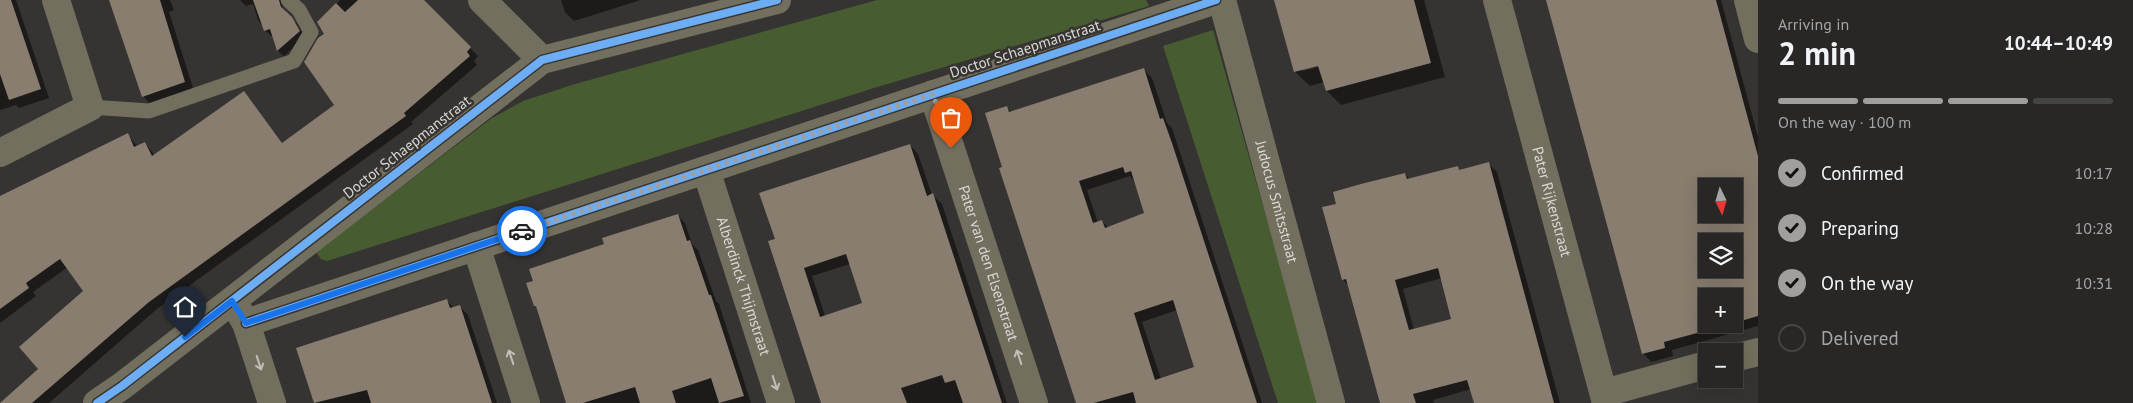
<!DOCTYPE html>
<html lang="en">
<head>
<meta charset="utf-8">
<style>
  :root { --surface:#282726; --page:#343332; --text:#f1f3f6; --muted:#a5a5a7; --line:#444443; --accent:#a19f9d }
  body { margin:0; font-family:"PT Sans",sans-serif; background:var(--page); color:var(--text); height:100vh; display:flex; flex-direction:column; font-size:19px; white-space:nowrap }
  * { box-sizing:border-box; margin:0 }
  p { font-size:16px; color:var(--muted) }
  .icon { flex:none; width:28px; height:28px; fill:none; stroke:currentColor; stroke-width:2; stroke-linecap:round; stroke-linejoin:round }
  .map { position:relative; flex:1; overflow:hidden }
  .drawer { display:flex; flex-direction:column; background:var(--surface); width:375px }
  .drawer>* { flex:none }
  .needle { width:32px; rotate:175deg }
  .fabs { position:absolute; left:1698px; top:178px; display:grid; gap:10px }
  .fabs a { display:grid; place-items:center; width:45px; height:45px; border-radius:0px; background:var(--surface); box-shadow:0 5px 20px #0002,0 0 0 1px var(--line); font-size:25px }
  .pin { position:absolute; display:grid; place-items:center; width:42px; height:42px; color:#fff; margin:-51px -21px; border-radius:50% 50% 50% 0; rotate:-45deg; box-shadow:0 0 5px #0007 }
  .pin .icon { rotate:45deg }
  .courier { position:absolute; display:grid; place-items:center; width:50px; height:50px; margin:-25px; border:4px solid #1a73e8; border-radius:50%; background:#fff; color:#222; box-shadow:0 1px 6px #0007 }
  .summary em { font-style:normal; font-weight:800 }
  .summary div { display:flex; flex-direction:column-reverse }
  .summary { display:flex; align-items:center; justify-content:space-between; height:85px; padding:0 20px }
  h1 { font-size:32px; font-weight:800; line-height:38px }
  .bar { display:grid; grid-template-columns:repeat(4,1fr); gap:8px 5px; align-content:center; height:60px; padding:0 20px }
  .bar i { height:6px; border-radius:4px; background:var(--line) }
  .bar .current { background:var(--accent) }
  .bar p { grid-column:span 4 }
  ol { padding:0 20px; list-style:none }
  li { display:flex; align-items:center; gap:15px; height:55px }
  li p { margin-inline-start:auto }
  li .icon { padding:5px; border-radius:50%; background:var(--accent); color:#111; stroke-width:4 }
  li:last-child { color:var(--muted) }
  li i { width:28px; height:28px; border:2px solid var(--line); border-radius:50% }
  main { display:flex; flex:1; min-height:0 }
  .map>svg:first-child { display:block }
</style>
</head>
<body>
<main>
<div class="map">
<svg width="1758" height="403" viewBox="0 0 1758 403">
  <rect width="100%" height="100%" fill="#363432"/>
  <g fill="#485c31">
    <path d="M 877,0 L 1146,0 L 1149,6 L 874,88 L 327,261 L 321,259 L 316,252 L 492,118 L 523,101 L 575,84 Z"/>
    <path d="M 1213,30 L 1319,403 L 1278,403 L 1163,46 Z"/>
  </g>
  <g fill="#0007" fill-rule="evenodd">
    <path d="M 0,0 L 16,0 L 49,98 L 19,108 L 16,105 L 0,110 Z"/>
    <path d="M 110,0 L 170,0 L 174,10 L 169,12 L 194,91 L 152,106 L 143,96 Z"/>
    <path d="M 240,0 L 286,0 L 281,8 L 297,24 L 305,37 L 284,56 L 278,51 L 273,35 L 271,36 L 265,30 L 258,20 L 253,4 L 246,6 Z"/>
    <path d="M 340,0 L 422,0 L 478,56 L 474,61 L 477,65 L 411,122 L 413,124 L 157,309 L 49,403 L 1,403 L 40,369 L 85,291 L 68,267 L 33,292 L 36,296 L 0,323 L 0,198 L 127,134 L 138,147 L 145,143 L 155,156 L 244,93 L 283,144 L 336,105 L 325,35 L 319,22 Z"/>
    <path d="M 561,0 L 641,0 L 574,21 L 565,12 Z"/>
    <path d="M 1276,0 L 1424,0 L 1445,77 L 1341,105 L 1327,91 L 1324,82 L 1310,86 L 1295,72 ZM 1324,63 L 1325,65 L 1303,71 L 1303,69 Z"/>
    <path d="M 1547,0 L 1721,0 L 1758,137 L 1758,326 L 1672,350 L 1673,356 L 1651,362 L 1643,353 ZM 1706,186 L 1734,186 L 1734,214 L 1706,214 ZM 1706,241 L 1734,241 L 1734,269 L 1706,269 ZM 1706,296 L 1734,296 L 1734,324 L 1706,324 Z"/>
    <path d="M 1143,69 L 1152,78 L 1167,123 L 1172,128 L 1262,403 L 1077,403 L 1004,168 L 1007,108 L 1011,112 ZM 1130,176 L 1134,181 L 1146,214 L 1109,228 L 1102,221 L 1098,223 L 1087,190 ZM 1177,310 L 1196,368 L 1161,379 L 1142,322 Z"/>
    <path d="M 910,145 L 918,154 L 932,195 L 942,204 L 1007,403 L 822,403 L 776,240 ZM 850,264 L 864,303 L 825,316 L 812,276 Z"/>
    <path d="M 1488,163 L 1497,172 L 1560,403 L 1475,403 L 1471,389 L 1433,400 L 1434,403 L 1385,403 L 1348,285 L 1343,280 L 1324,208 L 1338,204 L 1405,174 L 1410,180 L 1457,168 L 1460,171 ZM 1442,278 L 1452,320 L 1414,330 L 1403,289 Z"/>
    <path d="M 677,215 L 685,223 L 692,244 L 698,250 L 716,301 L 719,304 L 751,403 L 568,403 L 538,308 L 536,306 L 605,245 Z"/>
    <path d="M 447,301 L 454,308 L 460,307 L 468,315 L 497,403 L 316,403 L 297,349 Z"/>
  </g>
  <g fill="#887d6f" fill-rule="evenodd">
    <path d="M 0,0 L 11,0 L 41,89 L 9,100 L 0,74 Z"/>
    <path d="M 109,0 L 160,0 L 185,82 L 142,97 Z"/>
    <path d="M 253,0 L 279,0 L 281,7 L 292,17 L 300,31 L 277,51 L 270,29 L 264,31 Z"/>
    <path d="M 358,0 L 424,0 L 471,47 L 467,52 L 470,56 L 404,113 L 406,116 L 149,302 L 32,403 L 0,403 L 38,369 L 19,347 L 83,291 L 60,259 L 26,283 L 29,288 L 0,309 L 0,196 L 128,133 L 134,147 L 145,142 L 152,156 L 244,91 L 282,143 L 334,105 L 304,62 L 318,38 L 324,34 L 317,22 L 336,3 L 345,12 Z"/>
    <path d="M 1274,0 L 1414,0 L 1431,63 L 1326,91 L 1318,66 L 1294,72 Z"/>
    <path d="M 1546,0 L 1716,0 L 1758,156 L 1758,316 L 1734,323 L 1734,296 L 1706,296 L 1706,324 L 1730,324 L 1664,342 L 1665,348 L 1642,354 ZM 1706,186 L 1734,186 L 1734,214 L 1706,214 ZM 1706,241 L 1734,241 L 1734,269 L 1706,269 Z"/>
    <path d="M 1144,68 L 1160,119 L 1163,118 L 1172,143 L 1257,403 L 1136,403 L 1133,392 L 1094,403 L 1076,403 L 999,168 L 1002,167 L 985,113 L 1007,106 L 1009,112 ZM 1123,167 L 1125,173 L 1131,171 L 1144,213 L 1105,228 L 1102,220 L 1093,223 L 1079,181 ZM 1173,300 L 1194,367 L 1155,380 L 1134,313 Z"/>
    <path d="M 910,144 L 927,196 L 933,193 L 1002,403 L 963,403 L 955,380 L 945,383 L 942,375 L 901,388 L 907,403 L 821,403 L 768,241 L 775,239 L 759,193 ZM 846,254 L 862,303 L 820,317 L 804,268 Z"/>
    <path d="M 1489,162 L 1554,403 L 1474,403 L 1467,380 L 1413,394 L 1416,403 L 1380,403 L 1346,279 L 1342,280 L 1322,207 L 1336,204 L 1333,192 L 1361,184 L 1405,173 L 1407,179 L 1458,166 L 1459,170 ZM 1438,268 L 1451,319 L 1409,330 L 1395,280 Z"/>
    <path d="M 678,214 L 687,241 L 690,240 L 709,295 L 711,295 L 744,396 L 719,403 L 711,378 L 672,391 L 676,403 L 640,403 L 635,387 L 583,403 L 566,403 L 536,306 L 534,306 L 526,283 L 533,281 L 529,269 L 604,244 L 602,238 Z"/>
    <path d="M 447,299 L 450,308 L 460,305 L 492,403 L 371,403 L 367,390 L 314,403 L 296,348 Z"/>
  </g>
  <g fill="none" stroke-linecap="round" stroke-linejoin="round">
    <path stroke="#736f5e" stroke-width="15" d="M 90,107 L 149,111 L 294,61 L 311,32 L 299,10 L 288,0"/>
    <g stroke="#736f5e" stroke-width="28">
      <path d="M 482,0 L 542,60"/>
      <path id="s1" d="M 1222,0 L 1331,403"/>
      <path id="s2" d="M 1497,0 L 1606,403"/>
      <path d="M 1748,0 L 1758,39"/>
      <path id="s3" d="M 933,94 L 1034,403"/>
      <path d="M 0,153 L 90,107 L 56,0"/>
      <path id="s4" d="M 706,170 L 781,403"/>
      <path d="M 476,246 L 526,403"/>
      <path d="M 237,308 L 246,323 L 272,403"/>
      <path d="M 246,323 L 1216,0"/>
      <path d="M 1734,358 L 1758,352"/>
      <path d="M 1604,393 L 1706,365"/>
      <path d="M 97,403 L 122,386 L 542,60 L 777,0"/>
    </g>
    <g stroke="#373431" stroke-width="11">
      <g id="cycleway">
        <path d="M 246,323 L 1216,0"/>
        <path d="M 97,403 L 122,386 L 542,60 L 777,0"/>
      </g>
    </g>
    <use href="#cycleway" stroke="#6dadf4" stroke-width="8"/>
  </g>
  <defs><path id="oneway-shaft" d="M-6 0H5M1.5-3L5.5 0L1.5 3" fill="none" stroke-width="1.6" stroke-linecap="round" stroke-linejoin="round" transform="scale(1.25)"/></defs>
  <g stroke="#c0beb8">
    <use href="#oneway-shaft" transform="translate(511 357) rotate(-108)"/>
    <use href="#oneway-shaft" transform="translate(1019 357) rotate(-108)"/>
    <use href="#oneway-shaft" transform="translate(259 363) rotate(72)"/>
    <use href="#oneway-shaft" transform="translate(775 383) rotate(72)"/>
  </g>
  <g fill="none" stroke-linecap="round" stroke-linejoin="round">
    <path stroke="#a19f9d" stroke-width="5" stroke-dasharray="0 9" d="M 522,231 L 933,94 L 951,148"/>
    <path stroke="#1a73e8" stroke-width="6" d="M 185,337 L 232,301 L 246,323 L 522,231"/>
  </g>
  <g text-anchor="middle" stroke-width="5" stroke-linejoin="round" paint-order="stroke">
    <g font-size="15" fill="#dad8d6" stroke="#373431">
      <text transform="translate(1025 49) rotate(-18)" y="5">Doctor Schaepmanstraat</text>
      <text transform="translate(407 147) rotate(-38)" y="5">Doctor Schaepmanstraat</text>
      <text dy="5" stroke="none"><textPath href="#s1" startOffset="209">Judocus Smitsstraat</textPath></text>
      <text dy="5" stroke="none"><textPath href="#s2" startOffset="209">Pater Rijkenstraat</textPath></text>
      <text dy="5" stroke="none"><textPath href="#s3" startOffset="178">Pater van den Elsenstraat</textPath></text>
      <text dy="5" stroke="none"><textPath href="#s4" startOffset="122">Alberdinck Thijmstraat</textPath></text>
    </g>
  </g>
</svg>
<div class="fabs">
<a><svg class="needle" viewBox="-14 -14 28 28"><path d="M0-13l5 13h-10z" fill="#e53935"/><path d="M0 13l5-13h-10z" fill="#a5a5a7"/></svg></a>
<a><svg class="icon" aria-label="layers" viewBox="0 0 24 24"><path d="M12 4l9 5-9 5-9-5zM3 14l9 5 9-5"/></svg></a>
<a>+</a>
<a>−</a>
</div>
<div class="pin" style="left:951px;top:148px;background:#ea580c"><svg class="icon" aria-label="bag" viewBox="0 0 24 24"><path d="M5 8h14l-1 12H6zM9 8a3 3 0 0 1 6 0"/></svg></div>
<div class="pin" style="left:185px;top:337px;background:#1f2937"><svg class="icon" aria-label="home" viewBox="0 0 24 24"><path d="M3 11l9-7 9 7M6 9v11h12V9"/></svg></div>
<div class="courier" style="left:522px;top:231px"><svg class="icon" aria-label="car" viewBox="0 0 24 24"><path d="M5 17H2v-5l4-1 3-4h7l3 4 3 1v5h-3M9 17h6M6 11h13"/><circle cx="7" cy="17" r="2"/><circle cx="17" cy="17" r="2"/></svg></div>
</div>
<section class="drawer">
<div class="summary"><div><h1>2 min</h1><p>Arriving in</p></div><em>10:44–10:49</em></div>
<div class="bar"><i class="current"></i><i class="current"></i><i class="current"></i><i></i><p>On the way · 100 m</p></div>
<ol>
<li><svg class="icon" aria-label="check" viewBox="0 0 24 24"><path d="M5 12l5 5 9-10"/></svg>Confirmed<p>10:17</p></li>
<li><svg class="icon" aria-label="check" viewBox="0 0 24 24"><path d="M5 12l5 5 9-10"/></svg>Preparing<p>10:28</p></li>
<li><svg class="icon" aria-label="check" viewBox="0 0 24 24"><path d="M5 12l5 5 9-10"/></svg>On the way<p>10:31</p></li>
<li><i></i>Delivered</li>
</ol>
</section>
</main>
</body>
</html>
